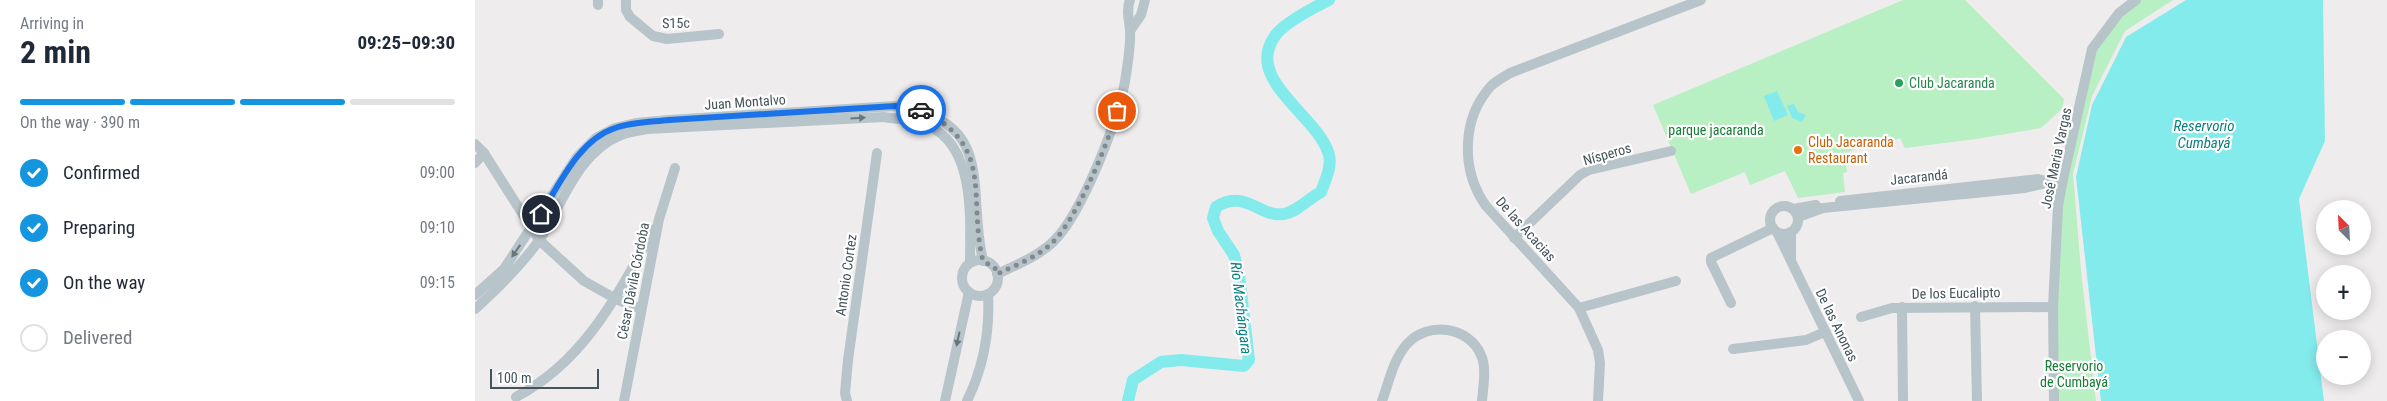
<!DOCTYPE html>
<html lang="en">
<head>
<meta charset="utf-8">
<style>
  :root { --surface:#fff; --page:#f2f2f3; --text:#1f2937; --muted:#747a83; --line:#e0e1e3; --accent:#1595e0 }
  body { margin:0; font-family:"Roboto Condensed",sans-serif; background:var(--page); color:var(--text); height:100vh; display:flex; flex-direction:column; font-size:19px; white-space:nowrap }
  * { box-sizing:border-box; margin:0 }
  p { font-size:16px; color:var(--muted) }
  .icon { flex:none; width:28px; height:28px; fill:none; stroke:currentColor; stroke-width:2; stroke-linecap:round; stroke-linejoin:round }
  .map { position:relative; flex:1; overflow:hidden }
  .details { display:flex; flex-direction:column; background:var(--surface); width:475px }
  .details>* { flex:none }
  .needle { width:32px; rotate:336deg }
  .buttons { position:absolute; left:1841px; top:200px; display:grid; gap:10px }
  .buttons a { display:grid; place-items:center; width:55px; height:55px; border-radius:50%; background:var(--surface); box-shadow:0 2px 12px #0003; font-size:25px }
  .scale { position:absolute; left:15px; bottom:12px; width:109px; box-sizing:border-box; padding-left:5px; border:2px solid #44545a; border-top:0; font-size:14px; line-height:18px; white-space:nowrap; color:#44545a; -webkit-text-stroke:4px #fff; paint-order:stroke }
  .pin { position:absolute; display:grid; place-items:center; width:42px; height:42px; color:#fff; margin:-21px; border:2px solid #fff; border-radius:50%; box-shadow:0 1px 5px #0007 }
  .courier { position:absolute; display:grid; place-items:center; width:50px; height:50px; margin:-25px; border:4px solid #1a73e8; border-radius:50%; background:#fff; color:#222; box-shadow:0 1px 6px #0007 }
  .summary em { font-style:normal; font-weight:700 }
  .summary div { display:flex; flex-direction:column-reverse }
  .summary { display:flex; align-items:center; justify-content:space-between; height:85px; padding:0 20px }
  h1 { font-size:32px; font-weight:700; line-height:38px }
  .bar { display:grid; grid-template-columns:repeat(4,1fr); gap:8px 5px; align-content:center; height:60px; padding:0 20px }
  .bar i { height:6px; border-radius:4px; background:var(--line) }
  .bar .selected { background:var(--accent) }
  .bar p { grid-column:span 4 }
  ol { padding:0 20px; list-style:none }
  li { display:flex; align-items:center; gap:15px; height:55px }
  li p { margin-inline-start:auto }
  li .icon { padding:5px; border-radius:50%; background:var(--accent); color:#fff; stroke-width:4 }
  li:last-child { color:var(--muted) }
  li i { width:28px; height:28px; border:2px solid var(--line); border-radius:50% }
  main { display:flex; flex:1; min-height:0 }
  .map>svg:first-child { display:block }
</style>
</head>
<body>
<main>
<section class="details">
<div class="summary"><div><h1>2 min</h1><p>Arriving in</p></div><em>09:25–09:30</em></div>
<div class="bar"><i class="selected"></i><i class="selected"></i><i class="selected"></i><i></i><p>On the way · 390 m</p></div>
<ol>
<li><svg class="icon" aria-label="check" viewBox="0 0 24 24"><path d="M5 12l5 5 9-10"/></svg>Confirmed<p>09:00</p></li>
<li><svg class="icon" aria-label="check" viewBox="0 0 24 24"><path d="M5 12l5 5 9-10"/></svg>Preparing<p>09:10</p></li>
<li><svg class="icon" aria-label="check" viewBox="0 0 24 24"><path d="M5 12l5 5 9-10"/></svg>On the way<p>09:15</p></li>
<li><i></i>Delivered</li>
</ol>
</section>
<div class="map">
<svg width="1912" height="401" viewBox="0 0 1912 401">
  <rect width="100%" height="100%" fill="#efeced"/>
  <g fill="#b8efc3">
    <path d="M 1428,0 L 1490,0 L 1589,99 L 1587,109 L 1566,128 L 1501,139 L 1430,148 L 1425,138 L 1402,147 L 1399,141 L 1369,154 L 1372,172 L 1368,173 L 1370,192 L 1323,198 L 1310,171 L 1275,185 L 1270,172 L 1216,194 L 1178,105 Z"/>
    <path d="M 1665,0 L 1698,0 L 1650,31 L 1617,96 L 1598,174 L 1606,271 L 1621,401 L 1580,401 L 1576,243 L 1621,47 L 1646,12 Z"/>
  </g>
  <g fill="#84ebed">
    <path d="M 1711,0 L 1848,0 L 1850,141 L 1824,199 L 1849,401 L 1626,401 L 1601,177 L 1617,105 L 1651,37 Z"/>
    <path d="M 1302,91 L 1313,115 L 1299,121 L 1289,96 Z"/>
    <path d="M 1319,104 L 1323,112 L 1331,115 L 1327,122 L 1317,118 L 1312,106 Z"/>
  </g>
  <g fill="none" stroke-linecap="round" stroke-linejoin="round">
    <path stroke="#84ebed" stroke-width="12" d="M 653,401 L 658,380 L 686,362 L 706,360 L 769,366 L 774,360 L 764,275 L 759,255 L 743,231 L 738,218 L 741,207 C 770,188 785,218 809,214 C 823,211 833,199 846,192 C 850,181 857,167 854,155 C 844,116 768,80 800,36 C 808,24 840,7 854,0"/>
    <g stroke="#b7c4ca" stroke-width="10">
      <path d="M 151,0 L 151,10 L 155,17 L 178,36 L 192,39 L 244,34"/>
      <path d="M 123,5 L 123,0"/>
      <path d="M 655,31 L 666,15 L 670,0"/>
      <path d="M 0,144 L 9,153 L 64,240 L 109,281 L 141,299 L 166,309"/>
      <path d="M 0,163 L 9,153"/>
      <path d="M 1365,201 L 1563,179 L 1571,181"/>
      <circle cx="1309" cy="220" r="14"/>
      <path d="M 1318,209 L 1341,205"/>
      <path d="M 1323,217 L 1348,208 L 1550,188 L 1588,179"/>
      <path d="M 1302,232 L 1384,401"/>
      <path d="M 1039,238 L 1105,175 L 1114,170 L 1196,151"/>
      <path d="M 1316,258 L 1316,232"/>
      <circle cx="505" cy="278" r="18"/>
      <path d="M 522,274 C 541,265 562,257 578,242 C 607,214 646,115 651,75 C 653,61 656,45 655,30 C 654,19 651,10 655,0"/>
      <path d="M 0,295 L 29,269 L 102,157 L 121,138 L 140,128 L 161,123 L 194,120 L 420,106 C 523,121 491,188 508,261"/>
      <path d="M 1256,303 L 1236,262 L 1236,258 L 1298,228"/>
      <path d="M 1500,306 L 1502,401"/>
      <path d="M 1427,307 L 1428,401"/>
      <path d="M 1104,308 L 1201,281"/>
      <path d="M 0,309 C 23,288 47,265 65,239 C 88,203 103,152 146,135 C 154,132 164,131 172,129 L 409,117 C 420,119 432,119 443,122 C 502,137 495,217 495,263"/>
      <path d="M 1386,317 L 1417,308 L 1578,307"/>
      <path d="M 1258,349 L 1331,340 L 1350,332"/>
      <path d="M 41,397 C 110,361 143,294 179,229"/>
      <path d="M 149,401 L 184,219 L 200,168"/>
      <path d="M 372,401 L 370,393 L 373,360 L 402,153"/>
      <path d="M 470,401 L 494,292"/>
      <path d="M 492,401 C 508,368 515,330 513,294"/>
      <path d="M 907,401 C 914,382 918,360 932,344 C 952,321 994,326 1006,355 C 1012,368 1008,387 1007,401"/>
      <path d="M 1123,401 L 1125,363 L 1123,350 L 1104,308 L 1011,206 C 986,171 986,119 1016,86 C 1021,81 1029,77 1035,73 L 1226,0"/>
      <path d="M 1579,401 L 1578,307 L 1583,206 L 1588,179 L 1617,49 L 1644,13 L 1661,0"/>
    </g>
  </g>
  <defs><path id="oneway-solid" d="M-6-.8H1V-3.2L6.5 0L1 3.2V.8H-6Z" transform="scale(1.25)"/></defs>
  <g fill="#66767c">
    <use href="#oneway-solid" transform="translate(383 118) rotate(-3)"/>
    <use href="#oneway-solid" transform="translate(41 251) rotate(125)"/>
    <use href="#oneway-solid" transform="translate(483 339) rotate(102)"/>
  </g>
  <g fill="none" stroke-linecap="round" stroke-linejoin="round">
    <path stroke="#80898d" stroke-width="5" stroke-dasharray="0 9" d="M 446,110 C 521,146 492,196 508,261 L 520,268 L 522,274 C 541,265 563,257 578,242 C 602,218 633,144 642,111"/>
    <path stroke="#1a73e8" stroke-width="6" d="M 66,214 C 85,183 104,140 140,128 C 157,122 176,122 194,120 L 420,106 L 446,110"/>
  </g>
  <circle fill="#2e9e5b" stroke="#fff" stroke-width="2" cx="1424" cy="83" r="5"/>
  <circle fill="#e8710a" stroke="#fff" stroke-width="2" cx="1323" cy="150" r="5"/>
  <g text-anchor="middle" stroke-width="4.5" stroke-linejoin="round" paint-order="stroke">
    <g font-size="14" fill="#44545a" stroke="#fff">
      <text transform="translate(201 23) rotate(-1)" y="5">S15c</text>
      <text transform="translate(270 102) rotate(-4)" y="5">Juan Montalvo</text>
      <text transform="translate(1132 154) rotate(-16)" y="5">Nísperos</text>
      <text transform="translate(1581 158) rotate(-78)" y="5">José Maria Vargas</text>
      <text transform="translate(1444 177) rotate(-6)" y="5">Jacarandá</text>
      <text transform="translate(1051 229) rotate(48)" y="5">De las Acacias</text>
      <text transform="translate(371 275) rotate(-82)" y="5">Antonio Cortez</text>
      <text transform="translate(158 281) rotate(-79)" y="5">César Dávila Córdoba</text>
      <text transform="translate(1481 293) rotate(-1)" y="5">De los Eucalipto</text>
      <text transform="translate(1362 325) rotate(64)" y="5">De las Anonas</text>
    </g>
    <g font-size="14" fill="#27864d" stroke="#fff" text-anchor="start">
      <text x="1434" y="88">Club Jacaranda</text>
    </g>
    <g font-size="14" fill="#147c34" stroke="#fff">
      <text x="1241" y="135">parque jacaranda</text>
      <text x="1599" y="371">Reservorio<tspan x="1599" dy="16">de Cumbayá</tspan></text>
    </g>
    <g font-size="14" fill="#c56008" stroke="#fff" text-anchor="start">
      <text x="1333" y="147">Club Jacaranda<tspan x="1333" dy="16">Restaurant</tspan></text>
    </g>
    <g font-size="15" font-style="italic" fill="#0b8082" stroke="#fff">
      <text x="1729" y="131">Reservorio<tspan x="1729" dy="17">Cumbayá</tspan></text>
      <text transform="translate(766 308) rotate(83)" y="5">Río Machángara</text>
    </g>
  </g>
</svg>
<div class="buttons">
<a><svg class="needle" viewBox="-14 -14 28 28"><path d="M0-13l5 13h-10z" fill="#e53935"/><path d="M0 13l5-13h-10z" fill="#747a83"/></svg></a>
<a>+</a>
<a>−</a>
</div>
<div class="scale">100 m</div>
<div class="pin" style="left:642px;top:111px;background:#ea580c"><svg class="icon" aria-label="bag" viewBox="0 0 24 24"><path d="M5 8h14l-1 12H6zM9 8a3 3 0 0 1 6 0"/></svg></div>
<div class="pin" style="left:66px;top:214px;background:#1f2937"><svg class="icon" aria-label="home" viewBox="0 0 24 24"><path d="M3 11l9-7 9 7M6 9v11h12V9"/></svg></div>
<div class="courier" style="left:446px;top:110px"><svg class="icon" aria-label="car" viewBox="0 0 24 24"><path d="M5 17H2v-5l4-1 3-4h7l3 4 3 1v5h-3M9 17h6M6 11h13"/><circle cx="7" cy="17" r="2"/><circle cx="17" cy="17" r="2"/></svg></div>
</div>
</main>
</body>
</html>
